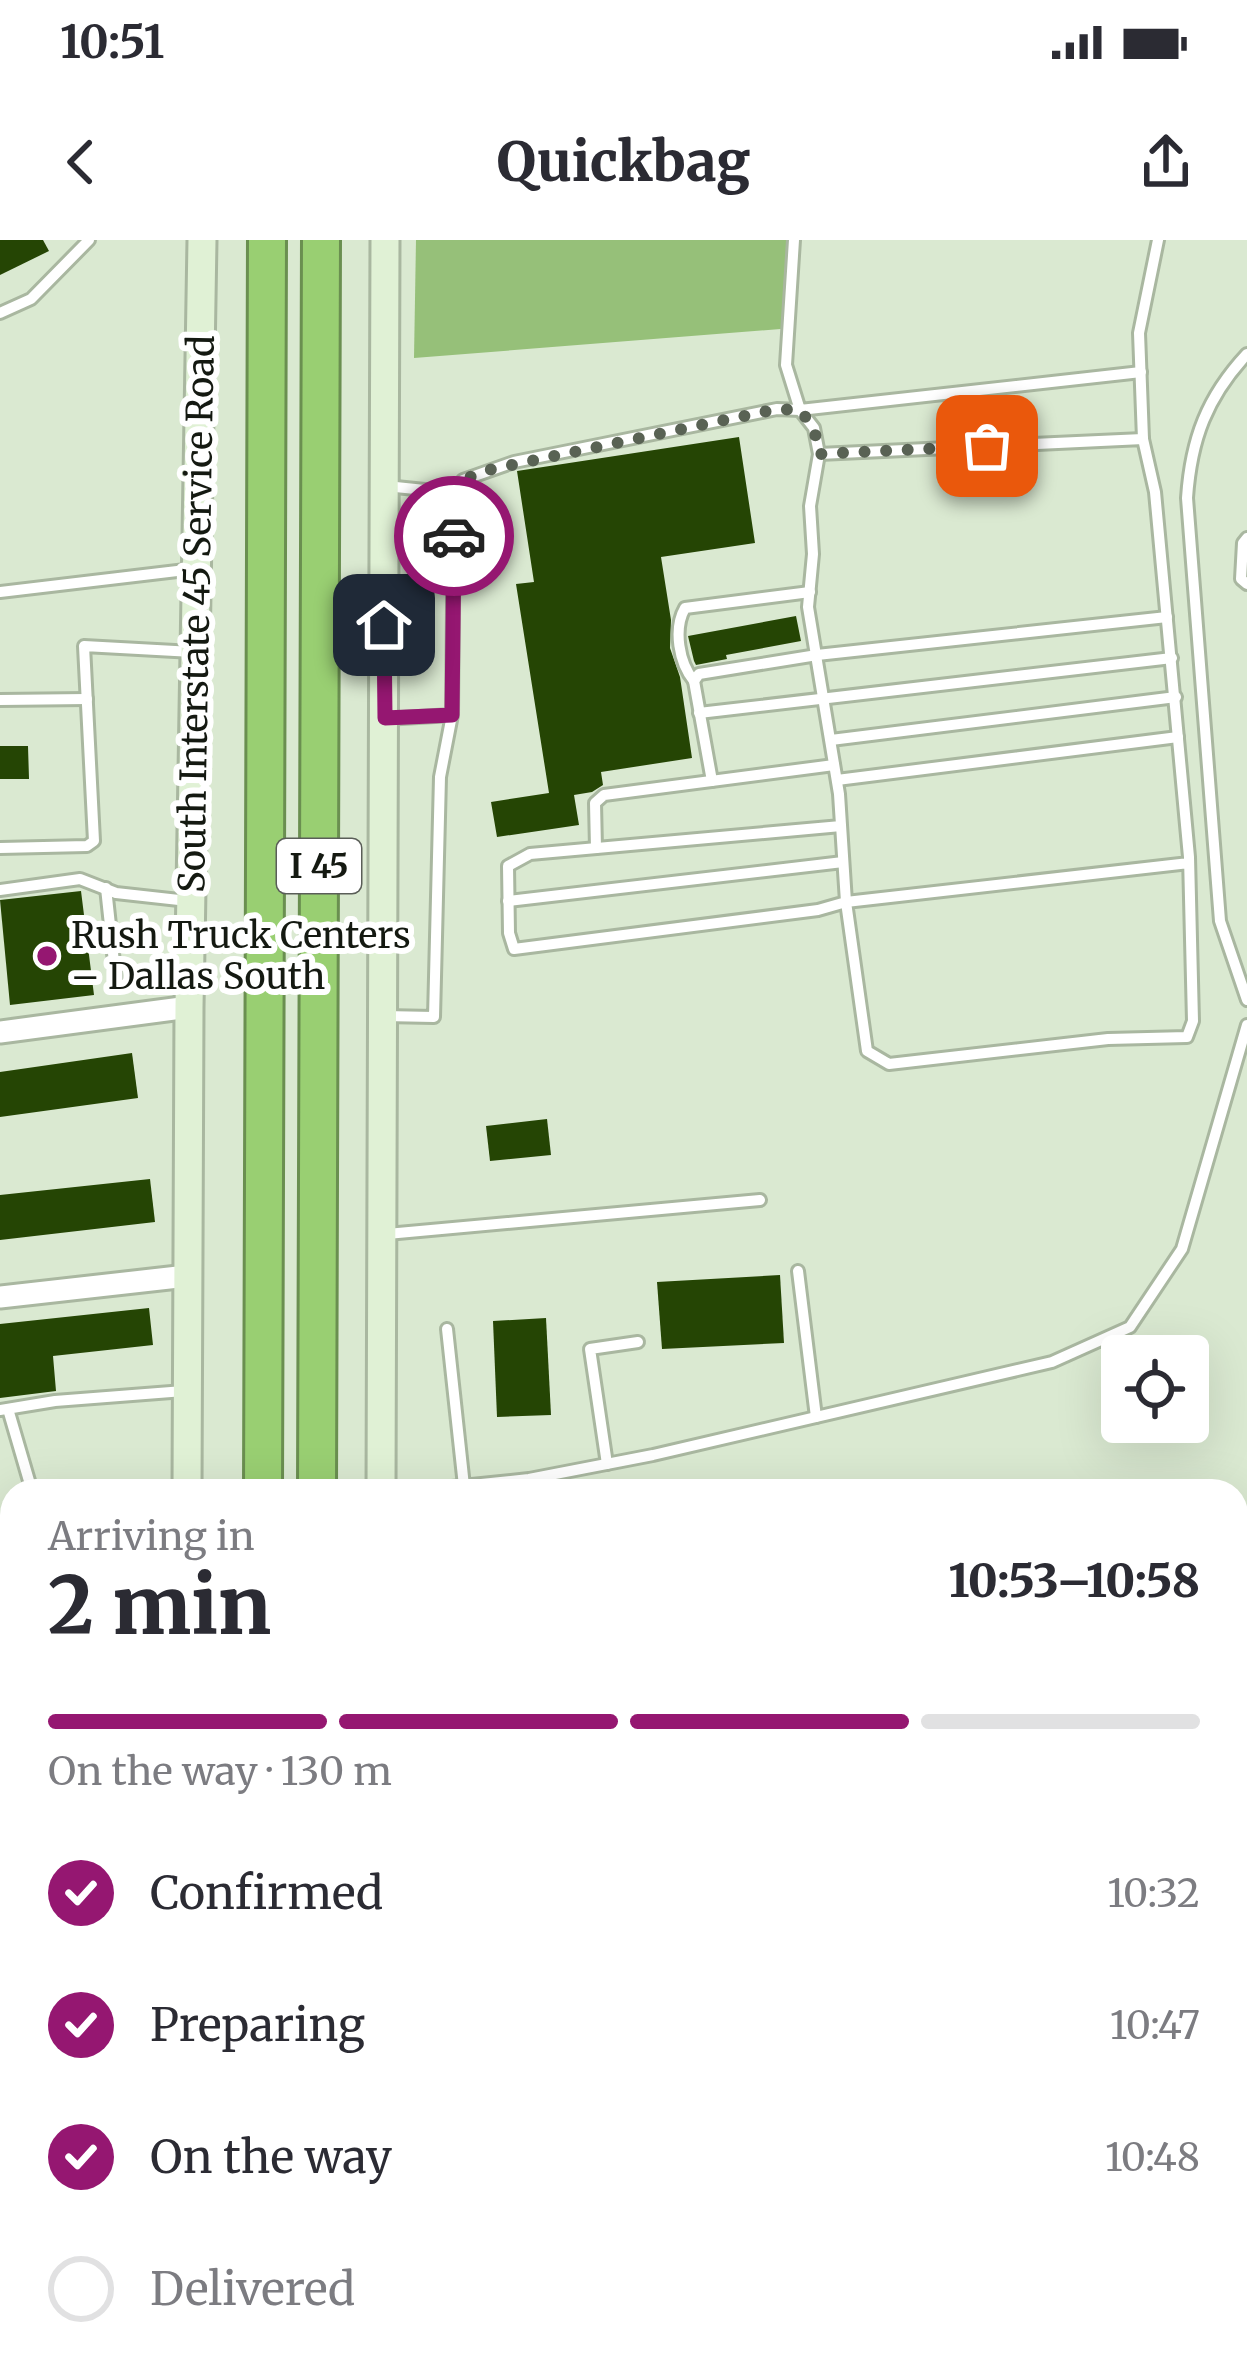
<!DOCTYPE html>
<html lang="en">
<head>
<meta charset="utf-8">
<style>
  :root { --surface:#fff; --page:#f2f2f3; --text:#2b2b33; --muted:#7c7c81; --line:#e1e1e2; --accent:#951771 }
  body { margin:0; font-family:Merriweather,serif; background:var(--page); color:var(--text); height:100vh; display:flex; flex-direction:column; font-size:45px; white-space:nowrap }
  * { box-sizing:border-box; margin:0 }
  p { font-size:39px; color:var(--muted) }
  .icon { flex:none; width:66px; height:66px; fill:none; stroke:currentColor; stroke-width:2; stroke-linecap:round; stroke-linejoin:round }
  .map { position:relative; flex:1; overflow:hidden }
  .drawer { position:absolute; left:0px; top:1239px; width:1248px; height:903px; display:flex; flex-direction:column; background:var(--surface); border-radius:36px 36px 0 0; box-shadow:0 12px 48px #0002 }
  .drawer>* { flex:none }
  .fabs { position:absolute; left:1101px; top:1095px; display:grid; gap:24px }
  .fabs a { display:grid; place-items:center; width:108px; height:108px; border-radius:12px; background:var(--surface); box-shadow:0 12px 48px #0002; font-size:60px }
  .pin { position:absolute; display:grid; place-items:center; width:102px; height:102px; color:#fff; margin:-51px; border-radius:24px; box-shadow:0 6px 18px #0006 }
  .courier { position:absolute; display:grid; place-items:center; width:120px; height:120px; margin:-60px; border:9px solid #951771; border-radius:50%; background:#fff; color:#222; box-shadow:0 3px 15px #0007 }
  .headline em { font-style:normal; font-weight:800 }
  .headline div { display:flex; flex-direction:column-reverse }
  .headline { display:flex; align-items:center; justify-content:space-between; height:204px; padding:0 48px }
  h1 { font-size:78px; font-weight:800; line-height:90px }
  .bar { display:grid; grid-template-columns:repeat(4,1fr); gap:18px 12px; align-content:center; height:144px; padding:0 48px }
  .bar i { height:15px; border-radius:9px; background:var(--line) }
  .bar .current { background:var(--accent) }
  .bar p { grid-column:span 4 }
  ol { padding:0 48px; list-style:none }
  li { display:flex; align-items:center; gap:36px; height:132px }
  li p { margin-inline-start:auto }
  li .icon { padding:12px; border-radius:50%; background:var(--accent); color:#fff; stroke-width:4 }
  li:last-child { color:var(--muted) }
  li i { width:66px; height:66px; border:6px solid var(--line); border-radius:50% }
  .status { display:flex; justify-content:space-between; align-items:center; height:84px; padding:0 60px; background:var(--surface); direction:ltr }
  .status svg { height:33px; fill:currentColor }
  header { display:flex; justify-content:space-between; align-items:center; height:156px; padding:0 48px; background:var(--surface); font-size:54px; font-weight:800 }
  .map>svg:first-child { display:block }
</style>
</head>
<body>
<div class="status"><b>10:51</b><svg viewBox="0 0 49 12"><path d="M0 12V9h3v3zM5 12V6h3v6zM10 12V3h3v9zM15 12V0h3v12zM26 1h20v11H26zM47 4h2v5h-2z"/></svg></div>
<header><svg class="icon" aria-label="back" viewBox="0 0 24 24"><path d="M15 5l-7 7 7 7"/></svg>Quickbag<svg class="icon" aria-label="share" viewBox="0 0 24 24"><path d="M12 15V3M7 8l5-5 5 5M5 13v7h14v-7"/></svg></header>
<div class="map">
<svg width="1247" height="2140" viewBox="0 0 1247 2140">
  <rect width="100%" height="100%" fill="#dae9d1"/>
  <path fill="#96c079" d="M 416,0 L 795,0 L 793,88 L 414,118 Z"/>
  <g fill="#254504">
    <path d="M 0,0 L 43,0 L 49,11 L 0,35 Z"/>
    <path d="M 739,197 L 755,303 L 661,317 L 671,380 L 670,408 L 680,437 L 692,518 L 601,532 L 603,545 L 592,552 L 574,555 L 579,585 L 497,597 L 491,562 L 549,553 L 516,344 L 534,342 L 517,231 Z"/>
    <path d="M 796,376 L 801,401 L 726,415 L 727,419 L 696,425 L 694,421 L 688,396 Z"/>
    <path d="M 0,506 L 28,506 L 29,539 L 0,539 Z"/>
    <path d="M 81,651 L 94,755 L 10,765 L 0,660 Z"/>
    <path d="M 132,813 L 138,858 L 0,877 L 0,832 Z"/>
    <path d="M 547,879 L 551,915 L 490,921 L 486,886 Z"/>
    <path d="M 150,939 L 155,982 L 0,1000 L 0,955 Z"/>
    <path d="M 780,1035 L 784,1103 L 662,1109 L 657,1042 Z"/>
    <path d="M 149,1068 L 153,1105 L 53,1116 L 56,1151 L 0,1158 L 0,1084 Z"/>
    <path d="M 546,1078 L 551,1175 L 497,1177 L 493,1081 Z"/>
  </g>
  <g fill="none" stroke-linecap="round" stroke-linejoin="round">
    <g stroke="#a9b7a0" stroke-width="16">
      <g id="lane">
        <path d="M 794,0 L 786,125 L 800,170 L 1141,132"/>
        <path d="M 0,73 L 31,59 L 89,0"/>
        <path d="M 1247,114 C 1207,157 1191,199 1187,258 L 1220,681 L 1247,760"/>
        <path d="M 1143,199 L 1139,93 L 1158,0"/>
        <path d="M 819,214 L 1143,199 L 1155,252 L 1189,617 L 1193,781 L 1187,797 L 1108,799 L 889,824 L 867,811 L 846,662 L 1189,623"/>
        <path d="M 454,253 L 463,240 L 514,222 L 777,169 L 800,170 L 814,188 L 819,214 L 810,266 L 813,314 L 808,367 L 839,554 L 846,662 L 818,670 L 514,709 L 509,693 L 508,626 L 530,614 L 841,586"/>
        <path d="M 1247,298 L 1243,303 L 1241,339 L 1247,344"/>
        <path d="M 0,352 L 194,329"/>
        <path d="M 694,441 C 679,423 673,389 685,368 L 810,352"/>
        <path d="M 0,460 L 87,459"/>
        <path d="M 699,473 L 1172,418"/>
        <path d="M 385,479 L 452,475 L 454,253 L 386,246"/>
        <path d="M 831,500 L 1176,457"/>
        <path d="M 837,540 L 1178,497"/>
        <path d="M 712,541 L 694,441 L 699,434 L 817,415 L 1167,377"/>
        <path d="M 0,608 L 87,606 L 94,601 L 84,406 L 193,412"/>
        <path d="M 596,608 L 595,563 L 604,555 L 834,525"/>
        <path d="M 106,648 L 116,741"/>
        <path d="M 0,650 L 80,639 L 116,653 L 188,661"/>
        <path d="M 508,661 L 843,622"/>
        <path d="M 384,776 L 434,777 L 440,537 L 452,475"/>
        <path d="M 387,994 L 760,960"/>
        <path d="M 798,1031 L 816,1177"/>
        <path d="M 447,1089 L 464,1246"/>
        <path d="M 8,1169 L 32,1251"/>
        <path d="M 0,1170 L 55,1161 L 184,1151"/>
        <path d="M 607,1224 L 590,1109 L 638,1102"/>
        <path d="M 413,1251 L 529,1239 L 653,1215 L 1052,1122 L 1130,1087 L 1182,1009 L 1247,785"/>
        <path d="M 0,1303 L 12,1300"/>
        <path d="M 0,1443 L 12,1535"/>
        <path d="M 0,1704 L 12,1703"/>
        <path d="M 0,1736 L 12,1744"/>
        <path d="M 0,2013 L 12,2011"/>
        <path d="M 105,2130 L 106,2140"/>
        <path d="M 383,2133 L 463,2130"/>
      </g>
    </g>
    <g stroke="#a9b7a0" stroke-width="27">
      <g id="street">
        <path d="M 0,792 L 189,767"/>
        <path d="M 0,1057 L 187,1036"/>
        <path d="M 1236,1694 L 1247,1693"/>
      </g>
    </g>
    <g stroke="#a9b7a0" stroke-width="33">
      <g id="secondary">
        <path d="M 187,1251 L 189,767 L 202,0"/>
        <path d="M 381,1251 L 385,0"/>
        <path d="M 189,2140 L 189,2130"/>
        <path d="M 380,2140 L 381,2130"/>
      </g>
    </g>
    <g stroke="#6a8f50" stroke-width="42">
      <g id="highway">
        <path d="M 263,1251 L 267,0"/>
        <path d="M 317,1251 L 321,0"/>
        <path d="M 232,2140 L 233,2130"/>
        <path d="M 260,2140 L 260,2130"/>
        <path d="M 314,2140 L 314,2130"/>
      </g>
    </g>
    <use href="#lane" stroke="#fff" stroke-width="10"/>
    <use href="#street" stroke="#fff" stroke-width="21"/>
    <use href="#secondary" stroke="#e0f1d5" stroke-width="27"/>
    <use href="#highway" stroke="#99cf72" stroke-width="36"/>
  </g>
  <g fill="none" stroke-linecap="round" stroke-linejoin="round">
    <path stroke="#596254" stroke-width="12" stroke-dasharray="0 21.6" d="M 454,296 C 454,266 450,246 479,232 L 777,169 L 800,170 L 814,188 L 819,214 L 987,206"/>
    <path stroke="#951771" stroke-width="15" d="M 384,385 L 385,478 L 452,475 L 454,296"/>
  </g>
  <circle fill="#951771" stroke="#fff" stroke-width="4.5" cx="47" cy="716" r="12"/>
  <g text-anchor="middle" stroke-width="12" stroke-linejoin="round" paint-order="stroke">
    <rect fill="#fff" stroke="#5a5e58" stroke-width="3" x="277" y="599" width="84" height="54" rx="9"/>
    <g font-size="33" font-weight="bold" fill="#141911">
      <text x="319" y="638">I 45</text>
    </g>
    <g font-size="36" fill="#141911" stroke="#fff">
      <text transform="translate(196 374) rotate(-89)" y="13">South Interstate 45 Service Road</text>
    </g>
    <g font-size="36" fill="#141911" stroke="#fff" text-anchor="start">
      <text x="71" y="708">Rush Truck Centers<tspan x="71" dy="41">– Dallas South</tspan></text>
    </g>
  </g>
</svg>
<div class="fabs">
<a><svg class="icon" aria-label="locate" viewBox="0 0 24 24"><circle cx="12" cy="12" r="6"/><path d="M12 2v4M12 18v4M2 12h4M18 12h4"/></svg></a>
</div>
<div class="pin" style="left:987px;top:206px;background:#ea580c"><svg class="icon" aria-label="bag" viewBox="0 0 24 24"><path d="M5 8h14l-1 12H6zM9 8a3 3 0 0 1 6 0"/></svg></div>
<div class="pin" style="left:384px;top:385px;background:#1f2937"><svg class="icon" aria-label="home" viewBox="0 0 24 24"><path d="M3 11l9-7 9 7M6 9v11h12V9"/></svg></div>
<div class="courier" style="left:454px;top:296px"><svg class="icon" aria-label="car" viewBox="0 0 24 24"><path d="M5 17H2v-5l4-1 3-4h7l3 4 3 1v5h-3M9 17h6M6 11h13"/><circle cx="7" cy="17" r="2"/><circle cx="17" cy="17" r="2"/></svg></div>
<section class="drawer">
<div class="headline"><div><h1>2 min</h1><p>Arriving in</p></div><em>10:53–10:58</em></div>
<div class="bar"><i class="current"></i><i class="current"></i><i class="current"></i><i></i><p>On the way · 130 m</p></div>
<ol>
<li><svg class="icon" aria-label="check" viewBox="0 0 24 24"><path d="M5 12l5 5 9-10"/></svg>Confirmed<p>10:32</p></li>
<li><svg class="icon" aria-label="check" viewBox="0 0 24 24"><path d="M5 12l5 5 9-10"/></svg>Preparing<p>10:47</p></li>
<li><svg class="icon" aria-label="check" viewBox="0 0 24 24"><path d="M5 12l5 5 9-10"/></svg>On the way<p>10:48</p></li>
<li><i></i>Delivered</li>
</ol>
</section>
</div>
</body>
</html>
